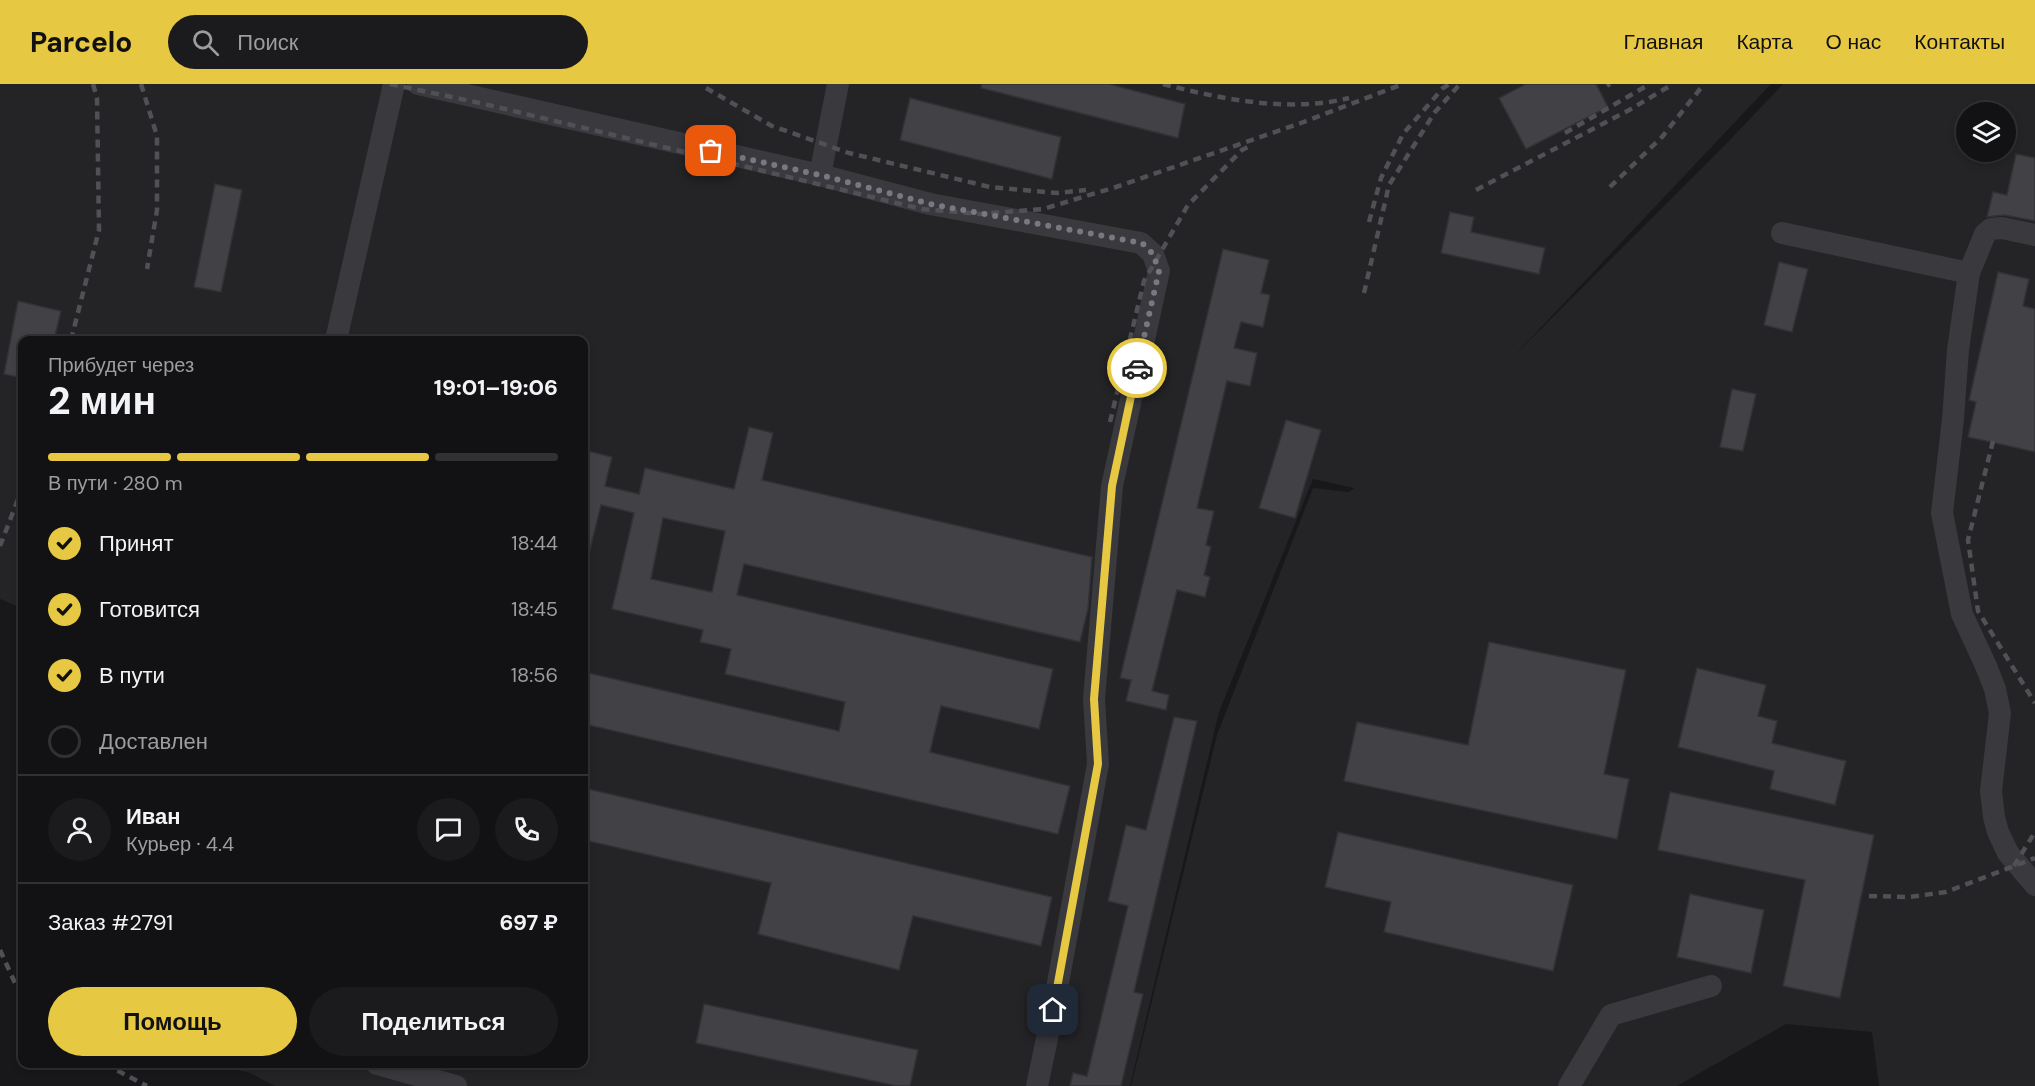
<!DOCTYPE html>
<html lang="ru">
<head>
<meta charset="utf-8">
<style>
  :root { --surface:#121113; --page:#1b1a1c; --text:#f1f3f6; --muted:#9c9da0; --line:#313133; --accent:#e6c843 }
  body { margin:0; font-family:"DM Sans",sans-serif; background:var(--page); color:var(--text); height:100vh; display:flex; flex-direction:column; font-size:22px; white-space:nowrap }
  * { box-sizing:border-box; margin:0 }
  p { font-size:20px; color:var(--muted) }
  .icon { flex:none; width:33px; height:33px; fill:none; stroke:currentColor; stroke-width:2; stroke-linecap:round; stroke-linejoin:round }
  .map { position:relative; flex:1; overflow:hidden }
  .side { position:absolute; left:18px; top:252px; width:570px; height:732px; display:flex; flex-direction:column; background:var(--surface); border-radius:12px; box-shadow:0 3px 9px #0003,0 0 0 2px var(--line) }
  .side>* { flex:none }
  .buttons { position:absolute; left:1956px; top:18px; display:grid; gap:12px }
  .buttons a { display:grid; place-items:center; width:60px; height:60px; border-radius:50%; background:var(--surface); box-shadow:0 3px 9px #0003,0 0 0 2px var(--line); font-size:30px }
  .pin { position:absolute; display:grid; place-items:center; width:51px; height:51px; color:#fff; margin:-26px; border-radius:12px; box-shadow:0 3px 9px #0006 }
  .courier { position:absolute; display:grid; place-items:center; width:60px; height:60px; margin:-30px; border:4px solid #e6c843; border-radius:50%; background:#fff; color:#222; box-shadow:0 2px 8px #0007 }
  .headline em { font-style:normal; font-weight:800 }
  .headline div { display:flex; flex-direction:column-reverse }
  .headline { display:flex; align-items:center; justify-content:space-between; height:102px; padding:0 30px }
  h1 { font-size:39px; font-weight:800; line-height:45px }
  .bar { display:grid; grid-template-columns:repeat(4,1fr); gap:9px 6px; align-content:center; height:72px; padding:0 30px }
  .bar i { height:8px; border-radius:4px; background:var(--line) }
  .bar .active { background:var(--accent) }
  .bar p { grid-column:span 4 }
  .line { display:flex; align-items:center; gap:15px; padding:0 30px; border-top:2px solid var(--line) }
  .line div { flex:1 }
  .round { display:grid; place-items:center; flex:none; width:63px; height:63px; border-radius:32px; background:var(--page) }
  ol { padding:0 30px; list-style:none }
  li { display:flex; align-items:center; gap:18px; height:66px }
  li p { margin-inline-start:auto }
  li .icon { padding:6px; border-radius:50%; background:var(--accent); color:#111; stroke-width:4 }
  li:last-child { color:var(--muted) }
  li i { width:33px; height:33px; border:3px solid var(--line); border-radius:50% }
  .button { display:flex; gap:12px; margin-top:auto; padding:12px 30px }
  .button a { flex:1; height:69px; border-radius:36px; background:var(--accent); color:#111; font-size:24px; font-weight:800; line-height:69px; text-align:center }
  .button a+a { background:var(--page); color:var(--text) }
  header { display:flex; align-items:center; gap:36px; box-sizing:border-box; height:84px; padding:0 30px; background:var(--accent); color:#111 }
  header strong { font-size:28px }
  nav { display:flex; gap:33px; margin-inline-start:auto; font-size:21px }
  .search { width:420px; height:54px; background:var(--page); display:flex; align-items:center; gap:15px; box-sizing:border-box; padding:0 21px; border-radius:33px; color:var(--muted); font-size:22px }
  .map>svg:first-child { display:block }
</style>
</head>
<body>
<header>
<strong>Parcelo</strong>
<div class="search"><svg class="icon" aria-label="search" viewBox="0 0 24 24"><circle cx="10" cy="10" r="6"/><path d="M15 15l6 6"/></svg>Поиск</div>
<nav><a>Главная</a><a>Карта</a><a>О нас</a><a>Контакты</a></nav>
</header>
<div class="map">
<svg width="2035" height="1002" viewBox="0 0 2035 1002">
  <rect width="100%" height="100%" fill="#181719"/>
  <path fill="#242326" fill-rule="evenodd" d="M 0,0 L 1771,0 L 1514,272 L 1725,61 L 1783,0 L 2035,0 L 2035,1002 L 1879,1002 L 1872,948 L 1786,940 L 1677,1002 L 1131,1002 L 1217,651 L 1313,404 L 1349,408 L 1354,404 L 1313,395 L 1219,628 L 1130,1002 L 275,1002 L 250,989 L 209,980 L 584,980 L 584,256 L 22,256 L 22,524 L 0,515 ZM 1966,28 L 2006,28 L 2006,68 L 1966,68 Z"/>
  <g fill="#424146" stroke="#323135" stroke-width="1.5" fill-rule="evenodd">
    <path d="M 982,0 L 1109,0 L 1185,20 L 1178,54 L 981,4 Z"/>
    <path d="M 1526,0 L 1596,0 L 1608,23 L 1526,65 L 1499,14 Z"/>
    <path d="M 910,14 L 1061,53 L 1052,95 L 900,56 Z"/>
    <path d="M 2016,70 L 2035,74 L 2035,137 L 2004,131 L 1987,133 L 1993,108 L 2007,111 Z"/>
    <path d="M 215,100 L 242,106 L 221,208 L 194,203 Z"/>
    <path d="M 1450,128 L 1474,133 L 1471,148 L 1545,164 L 1539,190 L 1441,169 Z"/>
    <path d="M 1223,165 L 1269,176 L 1261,209 L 1270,211 L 1263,243 L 1241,238 L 1234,264 L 1257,269 L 1250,302 L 1227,297 L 1197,424 L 1214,427 L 1206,461 L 1211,463 L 1204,491 L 1210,493 L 1205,513 L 1177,506 L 1152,607 L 1169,611 L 1166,626 L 1126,617 L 1131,596 L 1120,594 Z"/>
    <path d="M 1779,178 L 1808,185 L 1792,248 L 1764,241 Z"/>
    <path d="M 1998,188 L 2029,195 L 2023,222 L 2035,225 L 2035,368 L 1968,353 L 1976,318 L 1969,316 Z"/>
    <path d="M 18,217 L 61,227 L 54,256 L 22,256 L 22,294 L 4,290 Z"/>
    <path d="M 1732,305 L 1756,310 L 1743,367 L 1720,363 Z"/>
    <path d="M 1286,336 L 1321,346 L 1295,434 L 1259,424 Z"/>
    <path d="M 749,343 L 773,349 L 762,396 L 1092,473 L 1088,525 L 1080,558 L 744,480 L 737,511 L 1053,585 L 1039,645 L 941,622 L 930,668 L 1070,702 L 1058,750 L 584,640 L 584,588 L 839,647 L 845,618 L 725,590 L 731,565 L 700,558 L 703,546 L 612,525 L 634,429 L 601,421 L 588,474 L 584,474 L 584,366 L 612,373 L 605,402 L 639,410 L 645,384 L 734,405 ZM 663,434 L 725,447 L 712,508 L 651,495 Z"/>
    <path d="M 1489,558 L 1626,586 L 1604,690 L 1629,695 L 1617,755 L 1344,697 L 1357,638 L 1468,661 Z"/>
    <path d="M 1697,584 L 1766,601 L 1758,632 L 1777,637 L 1772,659 L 1846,677 L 1835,721 L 1770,705 L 1774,687 L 1678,663 Z"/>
    <path d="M 1174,633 L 1197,637 L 1134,908 L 1143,910 L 1121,1002 L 1070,1002 L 1073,989 L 1087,992 L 1128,822 L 1108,817 L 1126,741 L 1146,746 Z"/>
    <path d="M 584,704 L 1052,813 L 1041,862 L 913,832 L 899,886 L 758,850 L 771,799 L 584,756 Z"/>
    <path d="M 1670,708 L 1874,751 L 1840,914 L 1783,902 L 1805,796 L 1658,766 Z"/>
    <path d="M 1338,748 L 1573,801 L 1553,887 L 1384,848 L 1391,818 L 1325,803 Z"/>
    <path d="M 1690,810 L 1764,826 L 1751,889 L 1677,873 Z"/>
    <path d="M 704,920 L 918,966 L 910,1002 L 897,1002 L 696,959 Z"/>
  </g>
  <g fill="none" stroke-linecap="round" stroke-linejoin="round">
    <g stroke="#39393e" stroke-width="22">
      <path d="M 418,0 L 820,91 L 930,120 L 1141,159 L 1153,170 L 1159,187 L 1112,402 L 1094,615 L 1098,680 L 1053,926 L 1037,1002"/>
      <path d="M 820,91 L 838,0"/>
      <path d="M 1782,149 L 1969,189"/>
      <path d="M 2035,151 L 2002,144 L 1991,145 L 1985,150 L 1969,189 L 1958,266 L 1953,335 L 1942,429 L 1962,530 L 1986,582 L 1995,605 L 2000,629 L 1991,707 L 1994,733 L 1998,748 L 2008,769 L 2035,801"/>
      <path d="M 336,256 L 394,0"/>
      <path d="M 377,980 L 456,1002"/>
      <path d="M 1569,1002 L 1611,931 L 1711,902"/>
    </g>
    <g stroke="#505057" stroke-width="4.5" stroke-dasharray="8 6" stroke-linecap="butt">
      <path d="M 141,0 L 157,52 L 157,126 L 147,185"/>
      <path d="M 390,0 L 480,19 L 922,125 L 980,130 L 1043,125 L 1116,103 L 1301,39 L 1403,0"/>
      <path d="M 1163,0 C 1221,15 1289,29 1349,14"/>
      <path d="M 1607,2 L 1610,0"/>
      <path d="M 706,4 L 772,42 L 849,69 L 990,103 L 1057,109 L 1086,106"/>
      <path d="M 1565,49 L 1650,0"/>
      <path d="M 1610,103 L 1662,53 L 1704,0"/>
      <path d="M 1476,106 L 1631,25 L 1673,0"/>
      <path d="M 1369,138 L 1381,94 L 1403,50 L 1443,4 L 1450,0"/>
      <path d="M 1364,209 L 1389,101 L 1435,28 L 1460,0"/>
      <path d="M 71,256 L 99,146 L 97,14 L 93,0"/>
      <path d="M 1110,338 L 1144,197 L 1188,121 L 1242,66 L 1252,61"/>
      <path d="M 1993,357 L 1968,456 L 1978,527 L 2035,619"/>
      <path d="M 0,462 L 22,405"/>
      <path d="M 2014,782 L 2035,748"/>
      <path d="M 1869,812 L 1909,813 L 1946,808 L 2035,774"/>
      <path d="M 0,866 L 15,899 L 22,909"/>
      <path d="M 105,980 L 147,1002"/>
    </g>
  </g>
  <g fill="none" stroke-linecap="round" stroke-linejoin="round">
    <path stroke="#777880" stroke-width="6" stroke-dasharray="0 10.8" d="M 711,67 L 820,91 L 930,120 L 1142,159 L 1153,170 L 1159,187 L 1137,284"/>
    <path stroke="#e6c843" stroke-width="8" d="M 1053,926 L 1098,680 L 1094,615 L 1112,402 L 1137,284"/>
  </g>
</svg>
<div class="buttons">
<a><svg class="icon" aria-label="layers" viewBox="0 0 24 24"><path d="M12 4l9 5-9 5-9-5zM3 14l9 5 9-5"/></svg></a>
</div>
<div class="pin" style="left:711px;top:67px;background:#ea580c"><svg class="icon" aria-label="bag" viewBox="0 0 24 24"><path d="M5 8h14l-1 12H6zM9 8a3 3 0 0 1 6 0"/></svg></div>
<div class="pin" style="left:1053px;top:926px;background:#1f2937"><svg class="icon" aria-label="home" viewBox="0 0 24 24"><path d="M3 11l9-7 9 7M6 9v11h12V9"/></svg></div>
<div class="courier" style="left:1137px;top:284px"><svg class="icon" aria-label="car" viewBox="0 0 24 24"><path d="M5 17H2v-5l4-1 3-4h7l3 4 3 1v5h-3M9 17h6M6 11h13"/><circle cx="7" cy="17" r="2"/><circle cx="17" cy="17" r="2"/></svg></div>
<section class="side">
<div class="headline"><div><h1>2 мин</h1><p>Прибудет через</p></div><em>19:01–19:06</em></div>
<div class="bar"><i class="active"></i><i class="active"></i><i class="active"></i><i></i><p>В пути · 280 m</p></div>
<ol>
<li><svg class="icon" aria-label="check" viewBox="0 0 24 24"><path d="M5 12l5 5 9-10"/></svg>Принят<p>18:44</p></li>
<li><svg class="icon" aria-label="check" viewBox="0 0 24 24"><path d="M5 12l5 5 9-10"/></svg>Готовится<p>18:45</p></li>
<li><svg class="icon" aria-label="check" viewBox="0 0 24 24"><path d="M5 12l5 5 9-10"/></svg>В пути<p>18:56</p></li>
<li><i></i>Доставлен</li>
</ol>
<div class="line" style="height:108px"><a class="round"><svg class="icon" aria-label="person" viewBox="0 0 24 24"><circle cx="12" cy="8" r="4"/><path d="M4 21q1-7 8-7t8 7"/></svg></a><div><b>Иван</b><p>Курьер · 4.4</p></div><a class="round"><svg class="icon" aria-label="chat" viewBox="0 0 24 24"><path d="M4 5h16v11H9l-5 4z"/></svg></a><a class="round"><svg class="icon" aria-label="phone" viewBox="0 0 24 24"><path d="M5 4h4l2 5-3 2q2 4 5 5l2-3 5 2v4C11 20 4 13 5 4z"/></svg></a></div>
<div class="line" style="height:78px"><div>Заказ #2791</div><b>697 ₽</b></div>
<div class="button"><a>Помощь</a><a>Поделиться</a></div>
</section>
</div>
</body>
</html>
